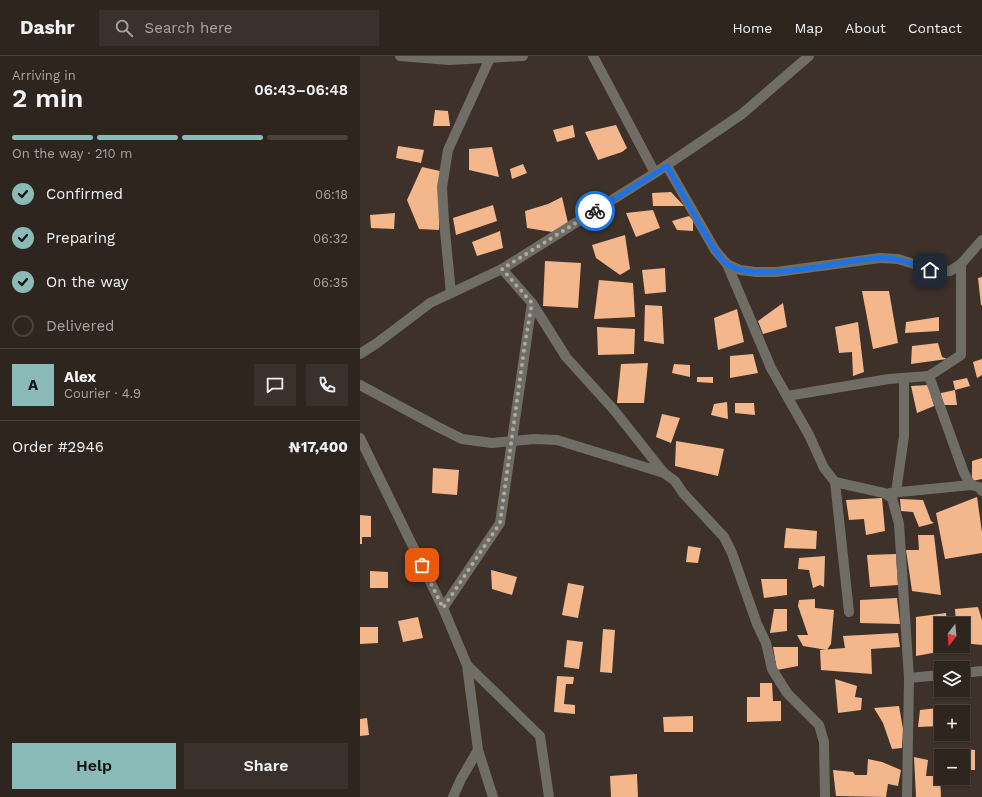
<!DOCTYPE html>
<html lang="en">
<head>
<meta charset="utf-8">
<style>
  :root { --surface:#2e251f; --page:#3a312c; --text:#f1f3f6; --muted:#a7a5a4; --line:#49423d; --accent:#8bbbb9 }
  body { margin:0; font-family:"Work Sans",sans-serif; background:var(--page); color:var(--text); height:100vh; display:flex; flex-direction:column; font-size:15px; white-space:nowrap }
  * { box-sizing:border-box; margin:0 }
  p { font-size:13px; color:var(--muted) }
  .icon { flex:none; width:22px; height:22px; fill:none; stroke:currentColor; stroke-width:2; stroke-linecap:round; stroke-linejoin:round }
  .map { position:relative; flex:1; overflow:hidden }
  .drawer { display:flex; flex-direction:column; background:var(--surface); width:360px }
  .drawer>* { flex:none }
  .needle { width:26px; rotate:196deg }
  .fabs { position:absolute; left:574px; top:561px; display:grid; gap:8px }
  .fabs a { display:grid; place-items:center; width:36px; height:36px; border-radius:0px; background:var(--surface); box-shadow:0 1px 3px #0004,0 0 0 1px var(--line); font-size:20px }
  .pin { position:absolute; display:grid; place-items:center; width:34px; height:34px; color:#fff; margin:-17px; border-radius:8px; box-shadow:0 2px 6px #0006 }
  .courier { position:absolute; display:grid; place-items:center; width:40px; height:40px; margin:-20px; border:3px solid #1a73e8; border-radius:50%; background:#fff; color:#222; box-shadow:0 1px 5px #0007 }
  .overview em { font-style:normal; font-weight:600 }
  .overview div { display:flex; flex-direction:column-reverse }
  .overview { display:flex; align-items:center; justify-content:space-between; height:68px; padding:0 12px }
  h1 { font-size:26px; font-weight:600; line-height:30px }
  .bar { display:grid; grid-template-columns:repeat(4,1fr); gap:6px 4px; align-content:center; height:48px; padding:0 12px }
  .bar i { height:5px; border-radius:3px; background:var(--line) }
  .bar .active { background:var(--accent) }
  .bar p { grid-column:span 4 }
  .line { display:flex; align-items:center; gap:10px; padding:0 12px; border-top:1px solid var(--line) }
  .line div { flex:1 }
  .round { display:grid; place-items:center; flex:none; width:42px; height:42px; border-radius:0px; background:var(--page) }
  ol { padding:0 12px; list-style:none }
  li { display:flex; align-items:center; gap:12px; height:44px }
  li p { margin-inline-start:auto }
  li .icon { padding:4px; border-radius:50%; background:var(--accent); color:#111; stroke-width:4 }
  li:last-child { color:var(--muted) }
  li i { width:22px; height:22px; border:2px solid var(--line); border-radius:50% }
  .button { display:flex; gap:8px; margin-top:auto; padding:8px 12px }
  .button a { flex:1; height:46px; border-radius:0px; background:var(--accent); color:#111; font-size:16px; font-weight:600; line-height:46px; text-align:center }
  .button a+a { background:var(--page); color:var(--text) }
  header { display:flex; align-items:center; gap:24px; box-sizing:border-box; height:56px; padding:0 20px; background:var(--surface); border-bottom:1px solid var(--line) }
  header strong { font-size:19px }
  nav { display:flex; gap:22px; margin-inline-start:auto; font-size:14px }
  .search { width:280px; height:36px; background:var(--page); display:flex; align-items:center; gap:10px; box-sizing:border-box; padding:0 14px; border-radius:0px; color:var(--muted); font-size:15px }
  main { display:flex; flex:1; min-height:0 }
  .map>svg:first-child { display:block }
</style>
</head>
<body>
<header>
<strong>Dashr</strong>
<div class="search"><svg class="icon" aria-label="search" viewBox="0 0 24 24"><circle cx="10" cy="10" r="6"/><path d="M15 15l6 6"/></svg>Search here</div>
<nav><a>Home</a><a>Map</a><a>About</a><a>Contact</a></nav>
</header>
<main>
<section class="drawer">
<div class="overview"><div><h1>2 min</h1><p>Arriving in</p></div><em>06:43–06:48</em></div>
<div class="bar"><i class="active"></i><i class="active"></i><i class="active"></i><i></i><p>On the way · 210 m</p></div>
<ol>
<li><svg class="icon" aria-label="check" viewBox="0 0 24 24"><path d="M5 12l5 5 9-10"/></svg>Confirmed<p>06:18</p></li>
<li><svg class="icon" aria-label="check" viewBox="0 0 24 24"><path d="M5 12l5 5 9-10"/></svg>Preparing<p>06:32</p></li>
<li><svg class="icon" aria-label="check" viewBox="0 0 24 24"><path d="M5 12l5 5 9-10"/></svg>On the way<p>06:35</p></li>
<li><i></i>Delivered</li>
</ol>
<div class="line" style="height:72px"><b class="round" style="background:var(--accent);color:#111">A</b><div><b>Alex</b><p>Courier · 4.9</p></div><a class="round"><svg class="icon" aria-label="chat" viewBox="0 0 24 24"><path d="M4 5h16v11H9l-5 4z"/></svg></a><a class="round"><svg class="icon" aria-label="phone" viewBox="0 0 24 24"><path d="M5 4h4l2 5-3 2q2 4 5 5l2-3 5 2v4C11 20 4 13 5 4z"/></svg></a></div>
<div class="line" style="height:52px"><div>Order #2946</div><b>₦17,400</b></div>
<div class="button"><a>Help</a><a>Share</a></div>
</section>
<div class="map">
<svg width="622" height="741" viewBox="0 0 622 741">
  <rect width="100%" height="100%" fill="#3d3129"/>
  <g fill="#f4b78c">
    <path d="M 75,54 L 88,55 L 90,70 L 73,70 Z"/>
    <path d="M 213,69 L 215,81 L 197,86 L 193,74 Z"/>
    <path d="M 256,69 L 267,92 L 262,96 L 238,104 L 225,76 Z"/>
    <path d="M 38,90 L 64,94 L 61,107 L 36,102 Z"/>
    <path d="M 132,91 L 139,121 L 109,114 L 109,93 Z"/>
    <path d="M 163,108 L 167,117 L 152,123 L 150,113 Z"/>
    <path d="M 62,111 L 80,115 L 79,174 L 59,173 L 47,144 Z"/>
    <path d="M 311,136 L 324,150 L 293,150 L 292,137 Z"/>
    <path d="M 202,141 L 208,167 L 199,177 L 167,172 L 165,155 L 188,148 Z"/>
    <path d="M 133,149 L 137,165 L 96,179 L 93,162 Z"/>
    <path d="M 293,154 L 300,172 L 276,181 L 266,157 Z"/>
    <path d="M 35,157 L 34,173 L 11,172 L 10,159 Z"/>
    <path d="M 329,160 L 333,164 L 333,175 L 317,174 L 312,165 Z"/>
    <path d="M 140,175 L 143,192 L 117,200 L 112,186 Z"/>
    <path d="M 265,179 L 270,213 L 260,219 L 236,202 L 232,189 Z"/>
    <path d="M 185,205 L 221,207 L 218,252 L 183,250 Z"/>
    <path d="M 305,212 L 306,236 L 285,238 L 282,214 Z"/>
    <path d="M 622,221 L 622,249 L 621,249 L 618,222 Z"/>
    <path d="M 239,224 L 273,227 L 275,261 L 234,263 Z"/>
    <path d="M 502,235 L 529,235 L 538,287 L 513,293 Z"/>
    <path d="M 423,247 L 427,271 L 403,278 L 398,265 Z"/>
    <path d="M 285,249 L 302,250 L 304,288 L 284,285 Z"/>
    <path d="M 377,253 L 384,286 L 358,294 L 354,262 Z"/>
    <path d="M 579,261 L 579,275 L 545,277 L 546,266 Z"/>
    <path d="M 498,266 L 504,316 L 493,320 L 492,296 L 479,297 L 475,271 Z"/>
    <path d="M 237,271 L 275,273 L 274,298 L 238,299 Z"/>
    <path d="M 578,287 L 582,301 L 587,303 L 551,308 L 552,290 Z"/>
    <path d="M 393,298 L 398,317 L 370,322 L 370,300 Z"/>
    <path d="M 622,303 L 622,319 L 617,322 L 613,306 Z"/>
    <path d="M 288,307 L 284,347 L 257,347 L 261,308 Z"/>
    <path d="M 314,308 L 330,309 L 330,321 L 312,317 Z"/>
    <path d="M 337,321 L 353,321 L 353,327 L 337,326 Z"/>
    <path d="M 607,322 L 610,330 L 595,334 L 593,325 Z"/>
    <path d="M 568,329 L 574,350 L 557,357 L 551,330 Z"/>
    <path d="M 595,334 L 597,349 L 582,349 L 581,337 Z"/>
    <path d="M 367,346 L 368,363 L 351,359 L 354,348 Z"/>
    <path d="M 375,347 L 394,347 L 395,359 L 375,357 Z"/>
    <path d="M 302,358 L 320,362 L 311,387 L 296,381 Z"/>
    <path d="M 316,385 L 364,393 L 358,420 L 315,410 Z"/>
    <path d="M 622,402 L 622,423 L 612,425 L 612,405 Z"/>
    <path d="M 73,412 L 99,414 L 97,439 L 72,437 Z"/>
    <path d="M 617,441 L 622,476 L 622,497 L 585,503 L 576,457 Z"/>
    <path d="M 522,442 L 525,475 L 506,479 L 504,463 L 489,464 L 486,444 Z"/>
    <path d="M 540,443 L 563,444 L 571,465 L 574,467 L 559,471 L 553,456 L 541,455 Z"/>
    <path d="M 0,459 L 11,460 L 11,481 L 2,481 L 2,488 L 0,488 Z"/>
    <path d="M 426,472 L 457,475 L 456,493 L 424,492 Z"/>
    <path d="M 558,479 L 574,479 L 581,539 L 552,535 L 546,494 L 559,494 Z"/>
    <path d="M 328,490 L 341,492 L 338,507 L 326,506 Z"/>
    <path d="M 536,498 L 538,529 L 510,531 L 507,499 Z"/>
    <path d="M 465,500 L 464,531 L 460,529 L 453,532 L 449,514 L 438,513 L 439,502 Z"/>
    <path d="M 131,514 L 157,521 L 152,539 L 132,533 Z"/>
    <path d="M 10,515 L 28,516 L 28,532 L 10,532 Z"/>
    <path d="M 401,523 L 427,523 L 427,539 L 404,542 Z"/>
    <path d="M 208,527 L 224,530 L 218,562 L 202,559 Z"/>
    <path d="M 537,542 L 540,568 L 500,567 L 500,544 Z"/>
    <path d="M 455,543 L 455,552 L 474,554 L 471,588 L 467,594 L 443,590 L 437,579 L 448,579 L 438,550 L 439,544 Z"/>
    <path d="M 618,551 L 622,564 L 622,589 L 603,587 L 603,568 L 596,568 L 595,553 Z"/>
    <path d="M 414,553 L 427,553 L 427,575 L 410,577 Z"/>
    <path d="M 586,557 L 587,568 L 581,568 L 581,590 L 589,590 L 589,594 L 556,600 L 556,561 Z"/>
    <path d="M 58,561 L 63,582 L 43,586 L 38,565 Z"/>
    <path d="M 0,571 L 18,571 L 18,587 L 0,588 Z"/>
    <path d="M 243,573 L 255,574 L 252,617 L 240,616 Z"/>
    <path d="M 538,577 L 540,591 L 511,593 L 512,618 L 461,614 L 460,594 L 485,592 L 483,580 Z"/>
    <path d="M 207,584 L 223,586 L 219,613 L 204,611 Z"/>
    <path d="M 413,591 L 438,591 L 438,610 L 417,614 Z"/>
    <path d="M 197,620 L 214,621 L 213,628 L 206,628 L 204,648 L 215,649 L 215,658 L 194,656 Z"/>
    <path d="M 475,623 L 497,630 L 495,641 L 502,642 L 501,654 L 478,657 Z"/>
    <path d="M 400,627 L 412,627 L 413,645 L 421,645 L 421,665 L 387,666 L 387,641 L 400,641 Z"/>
    <path d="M 539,650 L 543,673 L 542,692 L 532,693 L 523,667 L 514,652 Z"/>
    <path d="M 586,651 L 586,656 L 581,656 L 581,670 L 558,671 L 560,654 Z"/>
    <path d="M 333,660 L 333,676 L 304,676 L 303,661 Z"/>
    <path d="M 7,662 L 9,679 L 0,680 L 0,663 Z"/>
    <path d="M 603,693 L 615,694 L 615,714 L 603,714 Z"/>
    <path d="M 554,701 L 568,704 L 566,720 L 580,720 L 581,741 L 556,741 Z"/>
    <path d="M 508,703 L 522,706 L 541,714 L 538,730 L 528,728 L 526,741 L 476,740 L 473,714 L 493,716 L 495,719 L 507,719 Z"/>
    <path d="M 277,718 L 278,741 L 251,741 L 250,720 Z"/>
  </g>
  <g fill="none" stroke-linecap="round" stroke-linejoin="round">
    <g stroke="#706d67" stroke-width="10">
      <path d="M 40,0 L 89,4 L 163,0"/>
      <path d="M 233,0 L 295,117"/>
      <path d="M 307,110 L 355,194 L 367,208 L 380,214 L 396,216 L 416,216 L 520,202 L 538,203 L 579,216 L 590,215 L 601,208 L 622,184"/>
      <path d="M 367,208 L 411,312 L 449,379 L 464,412 L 475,426 L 524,437 L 532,442 L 539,468 L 549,622 L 547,741"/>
      <path d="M 601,208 L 601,299 L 569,320 L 604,417 L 611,429 L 619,431 L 622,435"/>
      <path d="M 142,213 L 172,247 L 206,301 L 254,354 L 304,417 L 315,425 L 323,437 L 364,481 L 372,497 L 397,568 L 406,587 L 412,613 L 427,637 L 459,669 L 464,686 L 465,741"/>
      <path d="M 91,237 L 84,165 L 82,131 L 88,94 L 130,2"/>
      <path d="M 0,298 L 17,287 L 70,247 L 142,213 L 295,117 L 382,58 L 449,0"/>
      <path d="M 0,329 L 78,371 L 102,383 L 132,387 L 174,383 L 197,384 L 304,417"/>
      <path d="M 427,340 L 529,323 L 569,320"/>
      <path d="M 0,382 L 83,552 L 107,609 L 118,694 L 133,741"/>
      <path d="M 475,426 L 489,556"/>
      <path d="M 536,436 L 544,380 L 544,322"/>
      <path d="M 530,437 L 611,429"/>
      <path d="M 83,552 L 140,467 L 172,247"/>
      <path d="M 107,609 L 180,680 L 189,741"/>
      <path d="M 603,617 L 622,615"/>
      <path d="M 549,622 L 581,619"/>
      <path d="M 93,741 L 101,723 L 118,694"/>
    </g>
  </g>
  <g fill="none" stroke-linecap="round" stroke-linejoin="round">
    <path stroke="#b2a9a3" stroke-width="4" stroke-dasharray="0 7.2" d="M 62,509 L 83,552 L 140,467 L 165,287 L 172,247 L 142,213 L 235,155"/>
    <path stroke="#1a73e8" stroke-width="5" d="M 235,155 L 307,110 C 318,130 330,150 341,171 C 349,183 355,199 367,208 C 394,229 486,203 520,202 C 539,201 553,209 570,214"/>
  </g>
</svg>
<div class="fabs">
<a><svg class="needle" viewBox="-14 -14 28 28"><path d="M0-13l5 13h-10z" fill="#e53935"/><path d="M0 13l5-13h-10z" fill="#a7a5a4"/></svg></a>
<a><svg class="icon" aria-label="layers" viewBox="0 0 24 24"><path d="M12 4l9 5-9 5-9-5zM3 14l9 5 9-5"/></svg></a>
<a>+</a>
<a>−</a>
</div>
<div class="pin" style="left:62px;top:509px;background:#ea580c"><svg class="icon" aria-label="bag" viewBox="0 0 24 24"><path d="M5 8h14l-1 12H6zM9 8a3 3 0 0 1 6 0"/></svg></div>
<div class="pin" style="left:570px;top:214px;background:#1f2937"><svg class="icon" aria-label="home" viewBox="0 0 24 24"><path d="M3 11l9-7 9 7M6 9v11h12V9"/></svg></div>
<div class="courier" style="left:235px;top:155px"><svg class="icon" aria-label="bike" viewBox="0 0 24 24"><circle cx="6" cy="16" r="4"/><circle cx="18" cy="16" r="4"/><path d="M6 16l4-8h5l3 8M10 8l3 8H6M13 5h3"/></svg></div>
</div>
</main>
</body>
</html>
